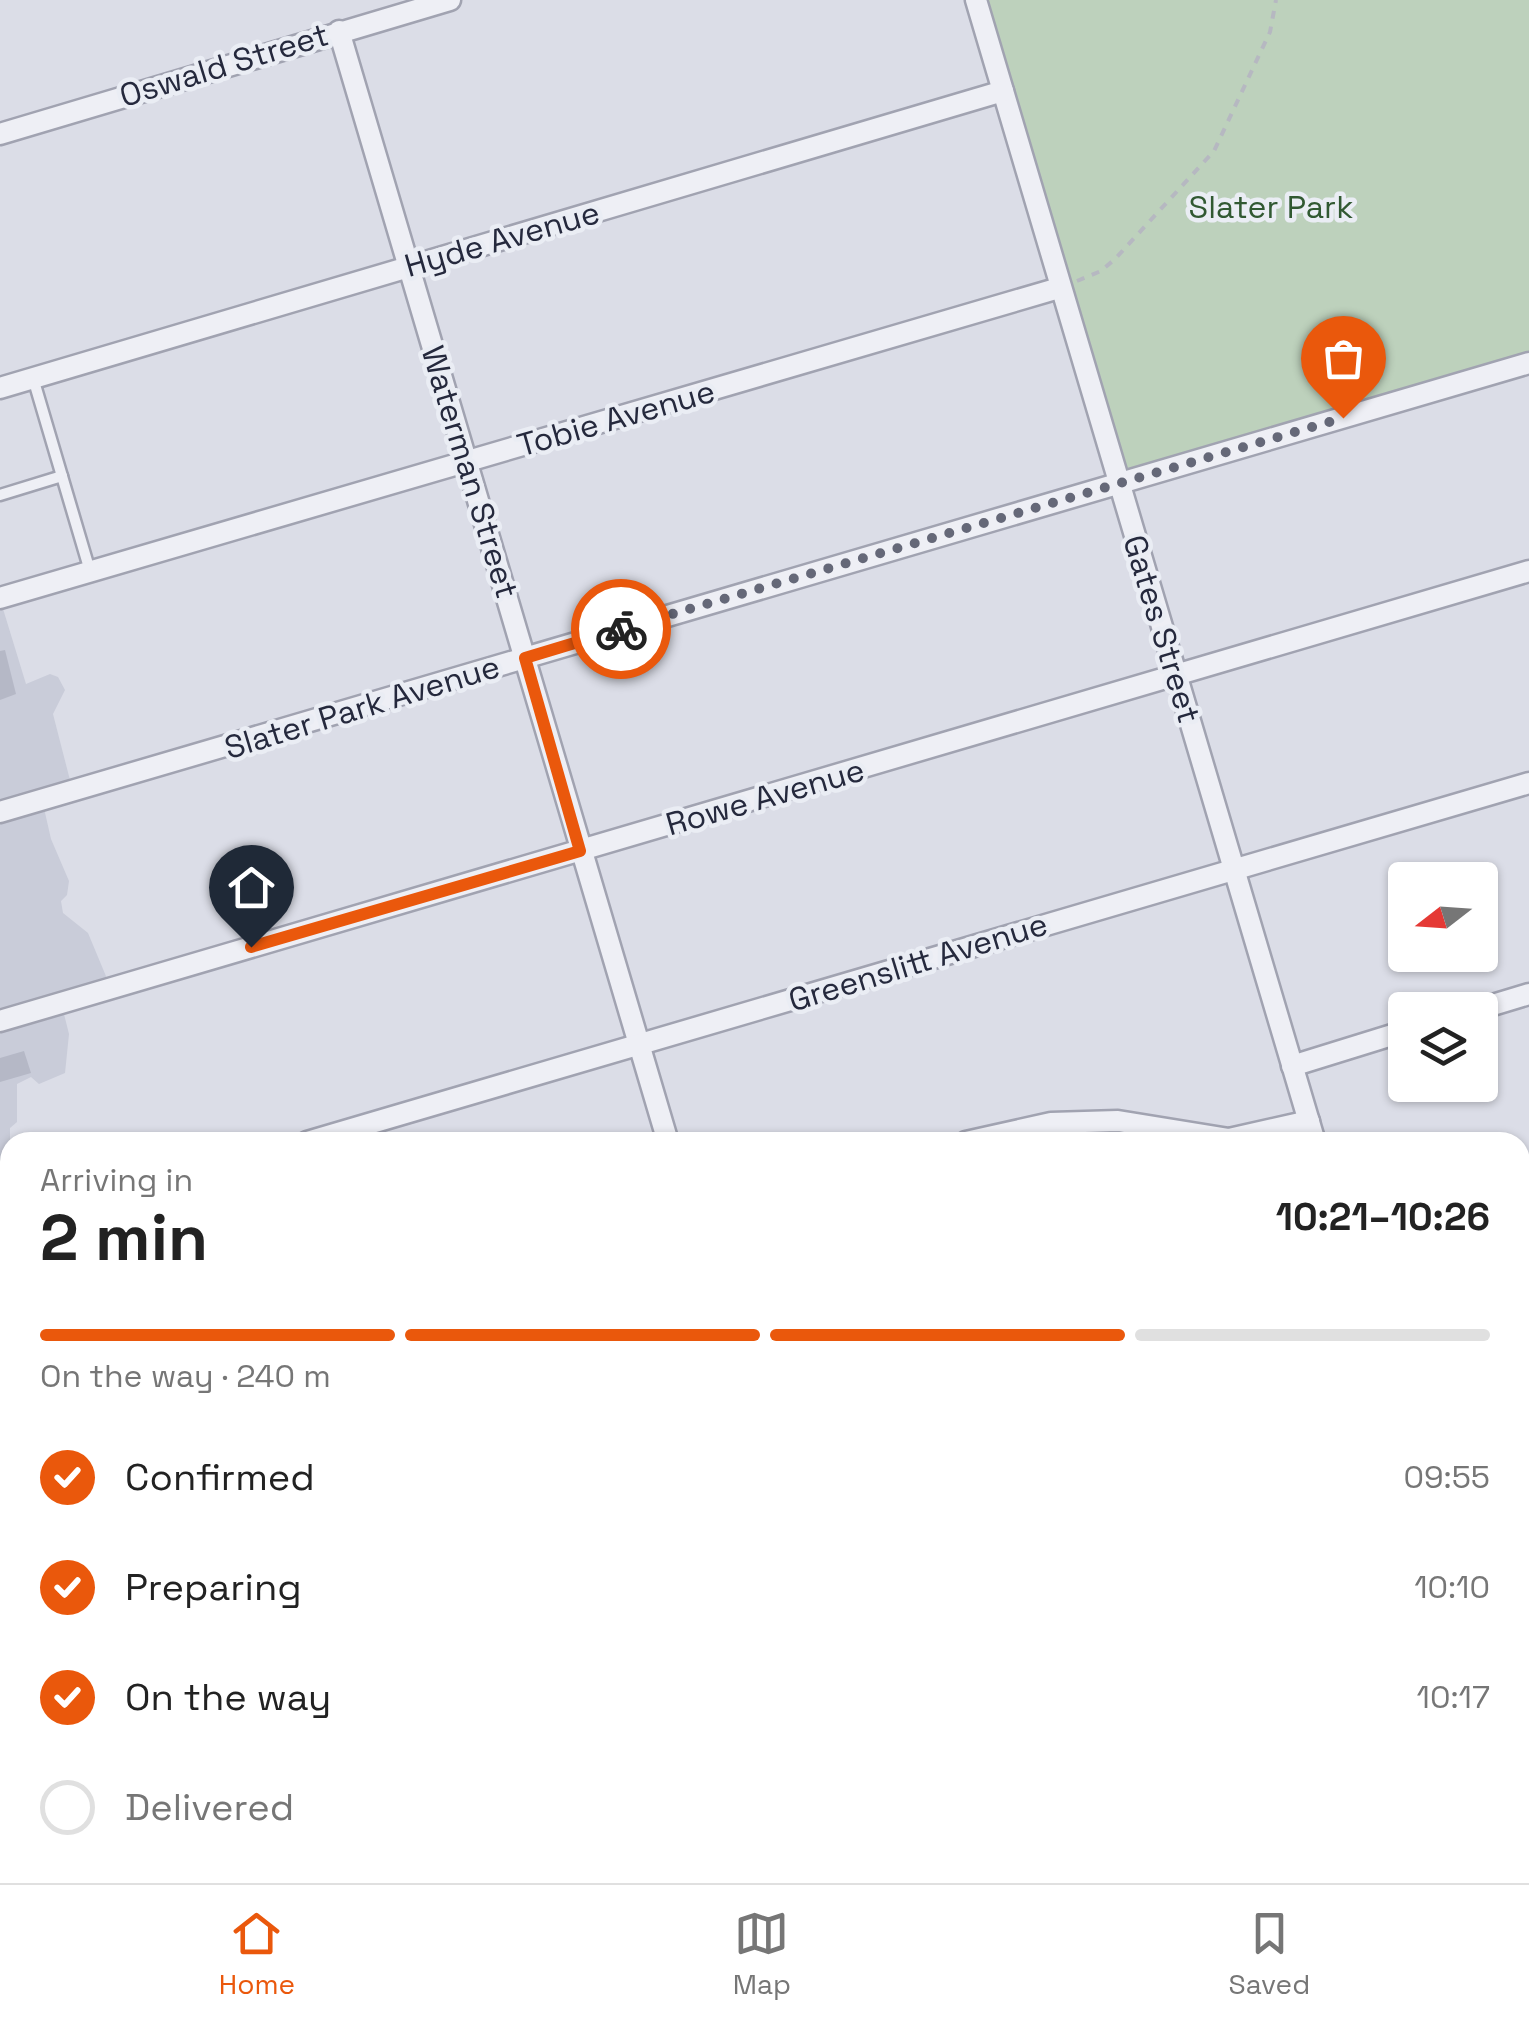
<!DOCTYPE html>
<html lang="en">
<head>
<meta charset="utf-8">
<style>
  :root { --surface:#fff; --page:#f6f6f6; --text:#222; --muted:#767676; --line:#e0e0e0; --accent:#ea580c }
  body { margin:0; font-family:"Space Grotesk",sans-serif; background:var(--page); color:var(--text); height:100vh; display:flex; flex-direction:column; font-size:38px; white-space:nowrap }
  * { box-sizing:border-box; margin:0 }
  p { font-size:32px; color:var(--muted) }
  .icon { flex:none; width:55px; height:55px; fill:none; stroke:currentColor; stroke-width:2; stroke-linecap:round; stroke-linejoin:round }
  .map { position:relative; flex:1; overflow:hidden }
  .sheet { position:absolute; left:0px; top:1132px; width:1530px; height:752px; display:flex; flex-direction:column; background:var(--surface); border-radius:30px 30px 0 0; box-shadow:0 2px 8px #0004 }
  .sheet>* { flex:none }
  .needle { width:65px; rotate:253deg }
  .fabs { position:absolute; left:1388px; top:862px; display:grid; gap:20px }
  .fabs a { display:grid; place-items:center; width:110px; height:110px; border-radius:10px; background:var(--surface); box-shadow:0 2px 8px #0004; font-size:50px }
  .pin { position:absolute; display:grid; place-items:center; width:85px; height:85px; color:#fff; margin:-102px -42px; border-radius:50% 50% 50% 0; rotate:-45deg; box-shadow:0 0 10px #0007 }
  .pin .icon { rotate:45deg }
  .courier { position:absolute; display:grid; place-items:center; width:100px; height:100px; margin:-50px; border:8px solid #ea580c; border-radius:50%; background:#fff; color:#222; box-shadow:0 2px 12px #0007 }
  .headline em { font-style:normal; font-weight:800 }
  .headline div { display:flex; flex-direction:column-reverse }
  .headline { display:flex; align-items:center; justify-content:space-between; height:170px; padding:0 40px }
  h1 { font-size:65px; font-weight:800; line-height:75px }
  .bar { display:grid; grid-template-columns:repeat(4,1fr); gap:15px 10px; align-content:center; height:120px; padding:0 40px }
  .bar i { height:12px; border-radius:8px; background:var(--line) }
  .bar .current { background:var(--accent) }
  .bar p { grid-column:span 4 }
  ol { padding:0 40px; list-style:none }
  li { display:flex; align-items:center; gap:30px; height:110px }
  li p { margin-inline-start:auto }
  li .icon { padding:10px; border-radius:50%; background:var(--accent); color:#fff; stroke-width:4 }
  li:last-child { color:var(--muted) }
  li i { width:55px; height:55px; border:5px solid var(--line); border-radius:50% }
  .dock { display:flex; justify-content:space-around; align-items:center; height:140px; border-top:2px solid var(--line); background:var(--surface); font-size:28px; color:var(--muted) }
  .dock a { display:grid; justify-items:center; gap:5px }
  .dock .current { color:var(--accent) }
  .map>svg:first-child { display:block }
</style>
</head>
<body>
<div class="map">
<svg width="1529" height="1883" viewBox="0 0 1529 1883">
  <rect width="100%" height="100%" fill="#dbdde7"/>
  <g fill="#c9ccd9">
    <path d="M 0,599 L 26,684 L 50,674 L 58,677 L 65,690 L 53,714 L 71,784 L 41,795 L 51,839 L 69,881 L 67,895 L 61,901 L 63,913 L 88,933 L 108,981 L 60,998 L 69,1034 L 65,1073 L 39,1084 L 31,1077 L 17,1084 L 17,1122 L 10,1128 L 10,1225 L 0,1228 Z"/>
    <path d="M 10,1437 L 10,1875 L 226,1875 L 227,1883 L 0,1883 L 0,1440 Z"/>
  </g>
  <path fill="#bdd1bc" d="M 973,0 L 1529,0 L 1529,362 L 1122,478 Z"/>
  <g fill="#b5b8c6">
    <path d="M 5,650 L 16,694 L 0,700 L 0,651 Z"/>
    <path d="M 24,1051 L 31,1073 L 0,1082 L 0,1058 Z"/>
  </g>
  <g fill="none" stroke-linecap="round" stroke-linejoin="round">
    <g stroke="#a1a3b1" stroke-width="15">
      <g id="lane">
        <path d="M 33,378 L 90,571"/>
        <path d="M 0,495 L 62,476"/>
        <path d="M 1520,1457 L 1529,1476"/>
        <path d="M 1,1837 L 10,1868"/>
        <path d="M 98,1875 L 100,1883"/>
        <path d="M 186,1875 L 190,1883"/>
        <path d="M 49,1883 L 51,1875"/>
      </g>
    </g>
    <g stroke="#a1a3b1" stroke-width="25">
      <g id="street">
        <path d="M 976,0 L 1315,1142"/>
        <path d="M 339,31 L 668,1142"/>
        <path d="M 0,134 L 450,0"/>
        <path d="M 0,388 L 1003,91"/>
        <path d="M 0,598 L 1059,288"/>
        <path d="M 0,812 L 1529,363"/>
        <path d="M 1476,1010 L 1529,994"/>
        <path d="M 0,1021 L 1529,571"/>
        <path d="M 1292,1066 L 1405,1031"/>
        <path d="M 307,1142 L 1529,783"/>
        <path d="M 966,1142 L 1051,1123 L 1118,1121 L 1229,1139 L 1309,1121"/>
        <path d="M 1520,1210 L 1529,1207"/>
        <path d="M 0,1232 L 10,1229"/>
        <path d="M 0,1445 L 10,1442"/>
        <path d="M 1520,1646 L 1529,1643"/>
        <path d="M 0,1656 L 10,1653"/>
        <path d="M 1520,1834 L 1529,1864"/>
        <path d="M 666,1875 L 668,1883"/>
        <path d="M 870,1875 L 872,1883"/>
        <path d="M 1152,1875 L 1155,1883"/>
        <path d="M 1430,1883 L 1457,1875"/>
      </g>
    </g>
    <g stroke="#9a9fb3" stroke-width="38">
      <g id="primary">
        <path d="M 1520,1427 L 1529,1424"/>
        <path d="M 0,1876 L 10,1873"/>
      </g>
    </g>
    <path stroke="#b6b8c1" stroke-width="4" stroke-dasharray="8 8" stroke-linecap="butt" d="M 1077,281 L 1101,271 L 1115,259 L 1214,151 L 1270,32 L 1276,0"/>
    <use href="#lane" stroke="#eeeff5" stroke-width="10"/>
    <use href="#street" stroke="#eeeff5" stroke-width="20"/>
    <use href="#primary" stroke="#fff" stroke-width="32"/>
  </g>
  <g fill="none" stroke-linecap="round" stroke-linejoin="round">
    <path stroke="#656878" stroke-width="10" stroke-dasharray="0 18" d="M 621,629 L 1343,418"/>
    <path stroke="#ea580c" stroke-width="12" d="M 251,947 L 580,851 L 525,658 L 621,629"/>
  </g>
  <g text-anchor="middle" stroke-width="9" stroke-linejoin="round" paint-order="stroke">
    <g font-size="32" fill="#25293d" stroke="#eaedf4">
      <text transform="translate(224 65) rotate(-17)" y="11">Oswald Street</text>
      <text transform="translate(502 239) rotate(-16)" y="11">Hyde Avenue</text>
      <text transform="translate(616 418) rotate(-16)" y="11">Tobie Avenue</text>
      <text transform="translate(470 472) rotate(73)" y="11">Waterman Street</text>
      <text transform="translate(1162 629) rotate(73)" y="11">Gates Street</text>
      <text transform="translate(362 707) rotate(-17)" y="11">Slater Park Avenue</text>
      <text transform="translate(765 797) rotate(-16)" y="11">Rowe Avenue</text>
      <text transform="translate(918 962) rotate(-17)" y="11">Greenslitt Avenue</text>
    </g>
    <g font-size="32" fill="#315932" stroke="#eaedf4">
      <text x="1271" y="218">Slater Park</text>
    </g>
  </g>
</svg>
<div class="fabs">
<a><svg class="needle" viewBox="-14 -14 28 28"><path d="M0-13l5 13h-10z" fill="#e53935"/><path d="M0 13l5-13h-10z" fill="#767676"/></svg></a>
<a><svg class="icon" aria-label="layers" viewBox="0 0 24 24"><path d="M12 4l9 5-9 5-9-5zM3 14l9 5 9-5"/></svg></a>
</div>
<div class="pin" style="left:1343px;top:418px;background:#ea580c"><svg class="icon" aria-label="bag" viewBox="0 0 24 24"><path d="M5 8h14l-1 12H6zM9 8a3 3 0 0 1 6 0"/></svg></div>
<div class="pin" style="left:251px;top:947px;background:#1f2937"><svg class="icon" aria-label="home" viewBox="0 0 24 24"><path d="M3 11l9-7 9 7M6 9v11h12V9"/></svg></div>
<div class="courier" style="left:621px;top:629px"><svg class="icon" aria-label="bike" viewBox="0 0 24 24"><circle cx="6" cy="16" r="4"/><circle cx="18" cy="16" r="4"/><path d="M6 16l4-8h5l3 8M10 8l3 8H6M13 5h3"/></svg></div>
<section class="sheet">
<div class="headline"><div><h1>2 min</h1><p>Arriving in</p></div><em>10:21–10:26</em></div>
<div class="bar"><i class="current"></i><i class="current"></i><i class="current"></i><i></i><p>On the way · 240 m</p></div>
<ol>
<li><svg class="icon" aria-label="check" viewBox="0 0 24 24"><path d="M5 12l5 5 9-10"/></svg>Confirmed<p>09:55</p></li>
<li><svg class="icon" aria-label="check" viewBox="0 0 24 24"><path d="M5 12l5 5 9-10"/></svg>Preparing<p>10:10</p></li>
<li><svg class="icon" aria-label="check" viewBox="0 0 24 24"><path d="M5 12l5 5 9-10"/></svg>On the way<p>10:17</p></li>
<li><i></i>Delivered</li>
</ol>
</section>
</div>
<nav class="dock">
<a class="current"><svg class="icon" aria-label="home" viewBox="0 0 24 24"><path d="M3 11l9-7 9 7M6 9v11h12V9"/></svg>Home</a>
<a><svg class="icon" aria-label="map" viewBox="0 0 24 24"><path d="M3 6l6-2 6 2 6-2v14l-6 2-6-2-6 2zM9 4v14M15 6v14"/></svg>Map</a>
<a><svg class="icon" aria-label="saved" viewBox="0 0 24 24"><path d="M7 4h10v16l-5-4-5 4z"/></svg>Saved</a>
</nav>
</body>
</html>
